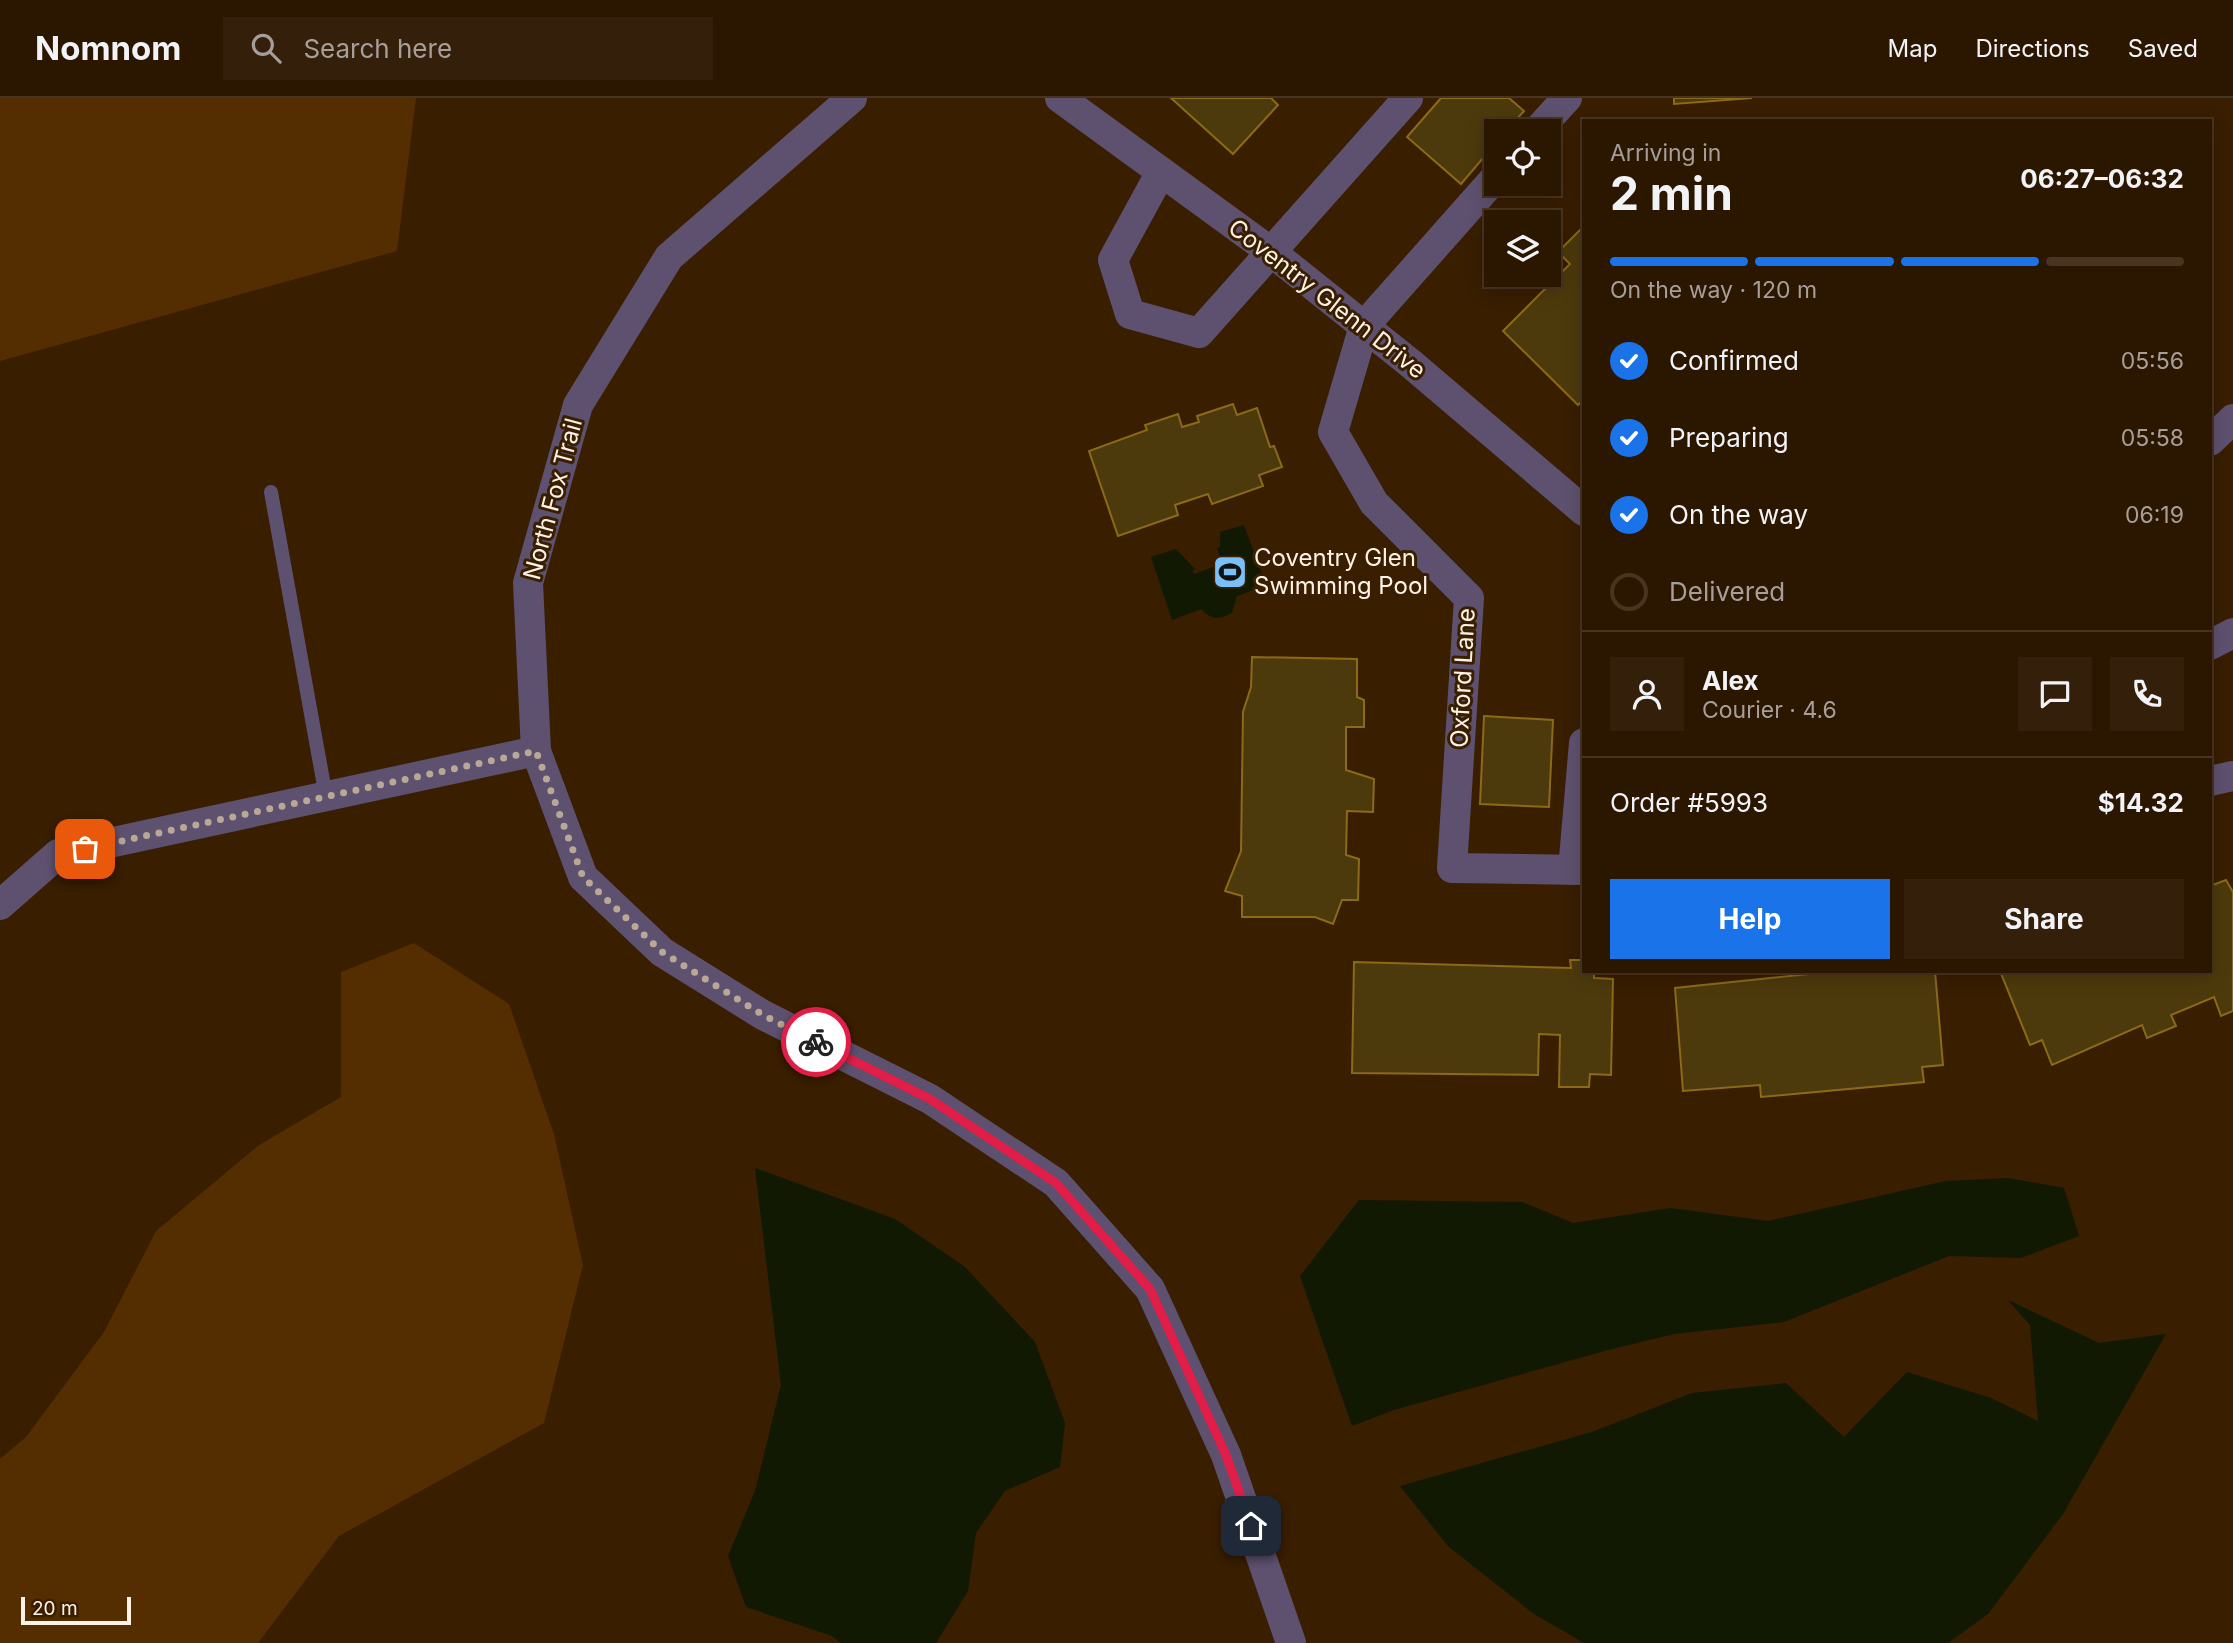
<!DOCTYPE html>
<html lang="en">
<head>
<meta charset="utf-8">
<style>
  :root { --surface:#2b1600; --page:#331f0a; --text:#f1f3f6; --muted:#a69f99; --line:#473522; --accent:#1a73e8 }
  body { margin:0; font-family:Inter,sans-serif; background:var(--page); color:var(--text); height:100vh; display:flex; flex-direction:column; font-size:26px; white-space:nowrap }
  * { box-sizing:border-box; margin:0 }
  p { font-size:23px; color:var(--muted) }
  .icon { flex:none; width:38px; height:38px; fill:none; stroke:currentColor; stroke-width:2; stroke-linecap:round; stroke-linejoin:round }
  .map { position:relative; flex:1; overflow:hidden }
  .panel { position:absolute; left:1582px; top:21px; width:630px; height:854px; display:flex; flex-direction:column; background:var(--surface); border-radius:0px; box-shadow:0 4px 18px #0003,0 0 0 2px var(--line) }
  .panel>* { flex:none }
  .fabs { position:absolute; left:1484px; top:21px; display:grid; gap:14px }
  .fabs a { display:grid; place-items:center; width:77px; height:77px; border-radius:0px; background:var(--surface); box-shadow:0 4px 18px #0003,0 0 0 2px var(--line); font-size:35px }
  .scale { position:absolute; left:21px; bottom:18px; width:110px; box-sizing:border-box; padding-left:7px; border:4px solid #fef2e6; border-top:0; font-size:19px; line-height:24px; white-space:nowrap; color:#fef2e6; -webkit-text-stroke:5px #391e00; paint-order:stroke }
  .pin { position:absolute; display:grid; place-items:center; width:60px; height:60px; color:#fff; margin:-30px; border-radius:14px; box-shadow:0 4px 10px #0006 }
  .courier { position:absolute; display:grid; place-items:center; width:70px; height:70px; margin:-35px; border:5px solid #e11d48; border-radius:50%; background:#fff; color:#222; box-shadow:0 2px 9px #0007 }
  .head em { font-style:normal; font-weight:700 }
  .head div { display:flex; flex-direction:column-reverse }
  .head { display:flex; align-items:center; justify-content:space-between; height:119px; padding:0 28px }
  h1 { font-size:46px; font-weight:700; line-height:52px }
  .bar { display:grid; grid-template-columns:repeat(4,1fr); gap:10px 7px; align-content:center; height:84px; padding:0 28px }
  .bar i { height:9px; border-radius:5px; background:var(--line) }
  .bar .active { background:var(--accent) }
  .bar p { grid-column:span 4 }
  .line { display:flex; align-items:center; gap:18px; padding:0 28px; border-top:2px solid var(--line) }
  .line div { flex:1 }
  .round { display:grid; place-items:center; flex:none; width:74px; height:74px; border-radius:0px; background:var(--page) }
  ol { padding:0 28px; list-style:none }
  li { display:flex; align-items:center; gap:21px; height:77px }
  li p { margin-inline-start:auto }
  li .icon { padding:7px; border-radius:50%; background:var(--accent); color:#fff; stroke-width:4 }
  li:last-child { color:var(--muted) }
  li i { width:38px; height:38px; border:4px solid var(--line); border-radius:50% }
  .button { display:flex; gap:14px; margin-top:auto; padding:14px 28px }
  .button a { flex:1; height:80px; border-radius:0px; background:var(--accent); color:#fff; font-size:28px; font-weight:700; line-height:80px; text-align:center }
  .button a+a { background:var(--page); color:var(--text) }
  header { display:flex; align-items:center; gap:42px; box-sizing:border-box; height:98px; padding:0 35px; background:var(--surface); border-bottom:2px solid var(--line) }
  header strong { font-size:33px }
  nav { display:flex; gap:38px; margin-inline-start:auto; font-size:24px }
  .search { width:490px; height:63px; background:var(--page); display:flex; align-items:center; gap:18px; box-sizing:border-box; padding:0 24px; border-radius:0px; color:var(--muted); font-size:26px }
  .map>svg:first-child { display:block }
</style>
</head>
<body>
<header>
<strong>Nomnom</strong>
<div class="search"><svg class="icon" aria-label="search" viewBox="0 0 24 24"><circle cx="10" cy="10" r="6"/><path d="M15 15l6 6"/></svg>Search here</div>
<nav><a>Map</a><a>Directions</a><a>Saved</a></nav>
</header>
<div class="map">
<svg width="2233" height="1545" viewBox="0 0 2233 1545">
  <rect width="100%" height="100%" fill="#391e00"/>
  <g fill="#542e00">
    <path d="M 0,0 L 416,0 L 397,153 L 0,263 Z"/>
    <path d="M 414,845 L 509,906 L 554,1036 L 583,1167 L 544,1325 L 339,1438 L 258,1545 L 0,1545 L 0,1361 L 26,1339 L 104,1234 L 156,1133 L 259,1047 L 341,999 L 341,874 Z"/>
  </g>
  <g fill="#111902">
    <path d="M 1244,427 L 1266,487 L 1237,498 L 1232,515 C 1219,522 1212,522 1201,511 L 1172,522 L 1151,459 L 1176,451 L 1195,471 L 1192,473 L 1194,476 L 1222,466 L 1217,450 L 1220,449 L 1220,434 Z"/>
    <path d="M 755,1070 L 895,1121 L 965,1169 L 1035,1244 L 1065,1325 L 1060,1369 L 1005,1393 L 976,1435 L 968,1493 L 936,1545 L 841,1545 L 832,1538 L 746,1509 L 728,1458 L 755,1393 L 781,1287 Z"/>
    <path d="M 2008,1080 L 2064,1090 L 2079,1138 L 2021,1160 L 1949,1158 L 1784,1224 L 1674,1236 L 1608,1252 L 1394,1312 L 1352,1328 L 1300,1178 L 1359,1102 L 1522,1104 L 1573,1125 L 1671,1110 L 1768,1123 L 1946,1083 Z"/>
    <path d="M 2008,1202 L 2099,1245 L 2166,1236 L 2063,1416 L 1988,1516 L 1948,1545 L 1584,1545 L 1534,1516 L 1448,1448 L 1400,1388 L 1592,1334 L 1692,1295 L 1786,1285 L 1844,1339 L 1907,1274 L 1991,1300 L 2038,1323 L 2030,1227 Z"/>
  </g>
  <g fill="#4d3a0c" stroke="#8b6a19" stroke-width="2">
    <path d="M 1171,0 L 1271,0 L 1278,7 L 1233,56 Z"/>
    <path d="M 1441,0 L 1509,0 L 1524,13 L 1506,33 L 1496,33 L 1496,45 L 1461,86 L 1407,39 Z"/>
    <path d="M 1674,0 L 1752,0 L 1674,6 Z"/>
    <path d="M 1584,128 L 1584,301 L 1578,307 L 1503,233 L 1570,166 L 1558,154 Z"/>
    <path d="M 1233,306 L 1237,317 L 1257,310 L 1270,349 L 1274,348 L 1282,369 L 1259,377 L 1263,388 L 1212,406 L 1208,396 L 1175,407 L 1178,417 L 1118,438 L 1089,353 L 1147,332 L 1145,327 L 1178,316 L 1182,329 L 1199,324 L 1197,318 Z"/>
    <path d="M 1252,559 L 1357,561 L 1357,599 L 1364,602 L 1364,629 L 1346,629 L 1346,672 L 1374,681 L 1373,714 L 1347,713 L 1346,757 L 1359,761 L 1358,802 L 1342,802 L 1333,826 L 1315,819 L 1242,819 L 1242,798 L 1225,793 L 1241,753 L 1243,614 L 1251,589 Z"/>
    <path d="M 1484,618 L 1553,622 L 1549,709 L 1480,706 Z"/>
    <path d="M 2226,782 L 2233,794 L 2233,913 L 2221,918 L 2214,899 L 2171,917 L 2176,928 L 2147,940 L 2142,927 L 2052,967 L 2042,942 L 2030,947 L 2000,873 L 2210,873 L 2210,788 Z"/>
    <path d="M 1570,862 L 1584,862 L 1584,873 L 1594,873 L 1594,880 L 1613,881 L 1611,977 L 1590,976 L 1589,989 L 1559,989 L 1560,937 L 1539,936 L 1538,977 L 1352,975 L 1354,864 L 1571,870 Z"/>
    <path d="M 1837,873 L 1935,873 L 1943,967 L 1922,969 L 1924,984 L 1761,999 L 1760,987 L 1683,993 L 1675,890 Z"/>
  </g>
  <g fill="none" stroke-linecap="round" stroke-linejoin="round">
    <path stroke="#5e516f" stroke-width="14" d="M 271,394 L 326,699"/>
    <g stroke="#5e516f" stroke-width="30">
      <path d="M 852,0 L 669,159 L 578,307 L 528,485 L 536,653 L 583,779 L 662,854 L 763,917 L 930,1001 L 1056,1085 L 1150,1191 L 1226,1357 L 1291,1545"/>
      <path d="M 1060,0 L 1270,153 L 1410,265 L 1584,413"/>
      <path d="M 1537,33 L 1567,0"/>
      <path d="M 1161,74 L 1113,162 L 1130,216 L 1199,235 L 1408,0"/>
      <path d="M 1496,79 L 1364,228 L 1333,334 L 1374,405 L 1469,500 L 1452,770 L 1584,772"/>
      <path d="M 2210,343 L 2233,321"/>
      <path d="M 2210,547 L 2233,535"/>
      <path d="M 2210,683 L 2233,678"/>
      <path d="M 1573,772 L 1584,645"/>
      <path d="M 0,807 L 58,756 L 536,653"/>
    </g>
  </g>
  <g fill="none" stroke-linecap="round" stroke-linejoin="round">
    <path stroke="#b9a896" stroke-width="7" stroke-dasharray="0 12.6" d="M 85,751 L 536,653 L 583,779 L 662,854 L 763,917 L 816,944"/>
    <path stroke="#e11d48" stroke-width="9" d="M 816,944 L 930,1001 L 1056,1085 L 1150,1191 L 1226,1357 L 1251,1428"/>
  </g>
  <defs>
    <g id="stadium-square" transform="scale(1.75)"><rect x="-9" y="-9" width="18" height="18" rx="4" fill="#79bff8" stroke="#391e00"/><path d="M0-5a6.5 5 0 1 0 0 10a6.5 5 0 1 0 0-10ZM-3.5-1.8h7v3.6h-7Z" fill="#111"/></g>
  </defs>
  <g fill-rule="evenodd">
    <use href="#stadium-square" x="1230" y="474"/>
  </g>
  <g text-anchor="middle" stroke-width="6" stroke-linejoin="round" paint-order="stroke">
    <g font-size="24" fill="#fef2e6" stroke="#391e00">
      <text transform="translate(1327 201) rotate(38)" y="8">Coventry Glenn Drive</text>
      <text transform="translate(553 401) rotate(-75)" y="8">North Fox Trail</text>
      <text transform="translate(1463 580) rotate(-87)" y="8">Oxford Lane</text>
    </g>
    <g font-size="24" fill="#fef2e6" stroke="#391e00" text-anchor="start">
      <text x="1254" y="468">Coventry Glen<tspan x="1254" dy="28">Swimming Pool</tspan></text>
    </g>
  </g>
</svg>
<div class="fabs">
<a><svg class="icon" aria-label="locate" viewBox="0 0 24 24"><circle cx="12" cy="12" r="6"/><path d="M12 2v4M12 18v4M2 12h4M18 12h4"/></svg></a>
<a><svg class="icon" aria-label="layers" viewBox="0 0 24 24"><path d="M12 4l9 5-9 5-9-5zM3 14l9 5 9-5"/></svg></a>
</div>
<div class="scale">20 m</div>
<div class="pin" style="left:85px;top:751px;background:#ea580c"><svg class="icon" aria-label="bag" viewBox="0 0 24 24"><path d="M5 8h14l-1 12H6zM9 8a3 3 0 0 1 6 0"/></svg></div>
<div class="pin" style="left:1251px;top:1428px;background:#1f2937"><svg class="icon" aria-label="home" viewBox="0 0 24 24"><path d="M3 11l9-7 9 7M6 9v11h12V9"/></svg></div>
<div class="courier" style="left:816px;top:944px"><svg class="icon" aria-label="bike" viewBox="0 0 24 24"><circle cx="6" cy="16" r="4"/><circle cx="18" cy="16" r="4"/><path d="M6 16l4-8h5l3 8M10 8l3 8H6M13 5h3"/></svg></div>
<section class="panel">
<div class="head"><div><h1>2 min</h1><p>Arriving in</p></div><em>06:27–06:32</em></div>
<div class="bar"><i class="active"></i><i class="active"></i><i class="active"></i><i></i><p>On the way · 120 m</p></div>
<ol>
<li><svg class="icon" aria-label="check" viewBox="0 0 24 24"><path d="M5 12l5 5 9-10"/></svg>Confirmed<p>05:56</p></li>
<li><svg class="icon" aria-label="check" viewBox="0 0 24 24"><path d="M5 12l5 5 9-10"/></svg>Preparing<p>05:58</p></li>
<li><svg class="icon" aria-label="check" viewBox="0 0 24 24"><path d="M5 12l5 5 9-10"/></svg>On the way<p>06:19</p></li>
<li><i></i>Delivered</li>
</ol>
<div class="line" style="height:126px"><a class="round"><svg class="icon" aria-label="person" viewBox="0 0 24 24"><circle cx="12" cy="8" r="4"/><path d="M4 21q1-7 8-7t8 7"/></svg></a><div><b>Alex</b><p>Courier · 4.6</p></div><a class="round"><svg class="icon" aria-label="chat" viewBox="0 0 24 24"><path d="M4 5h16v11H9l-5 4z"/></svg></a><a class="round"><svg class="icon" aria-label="phone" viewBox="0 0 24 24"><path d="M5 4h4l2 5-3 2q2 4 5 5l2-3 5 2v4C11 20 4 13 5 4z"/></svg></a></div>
<div class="line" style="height:91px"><div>Order #5993</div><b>$14.32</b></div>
<div class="button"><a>Help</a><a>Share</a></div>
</section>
</div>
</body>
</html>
